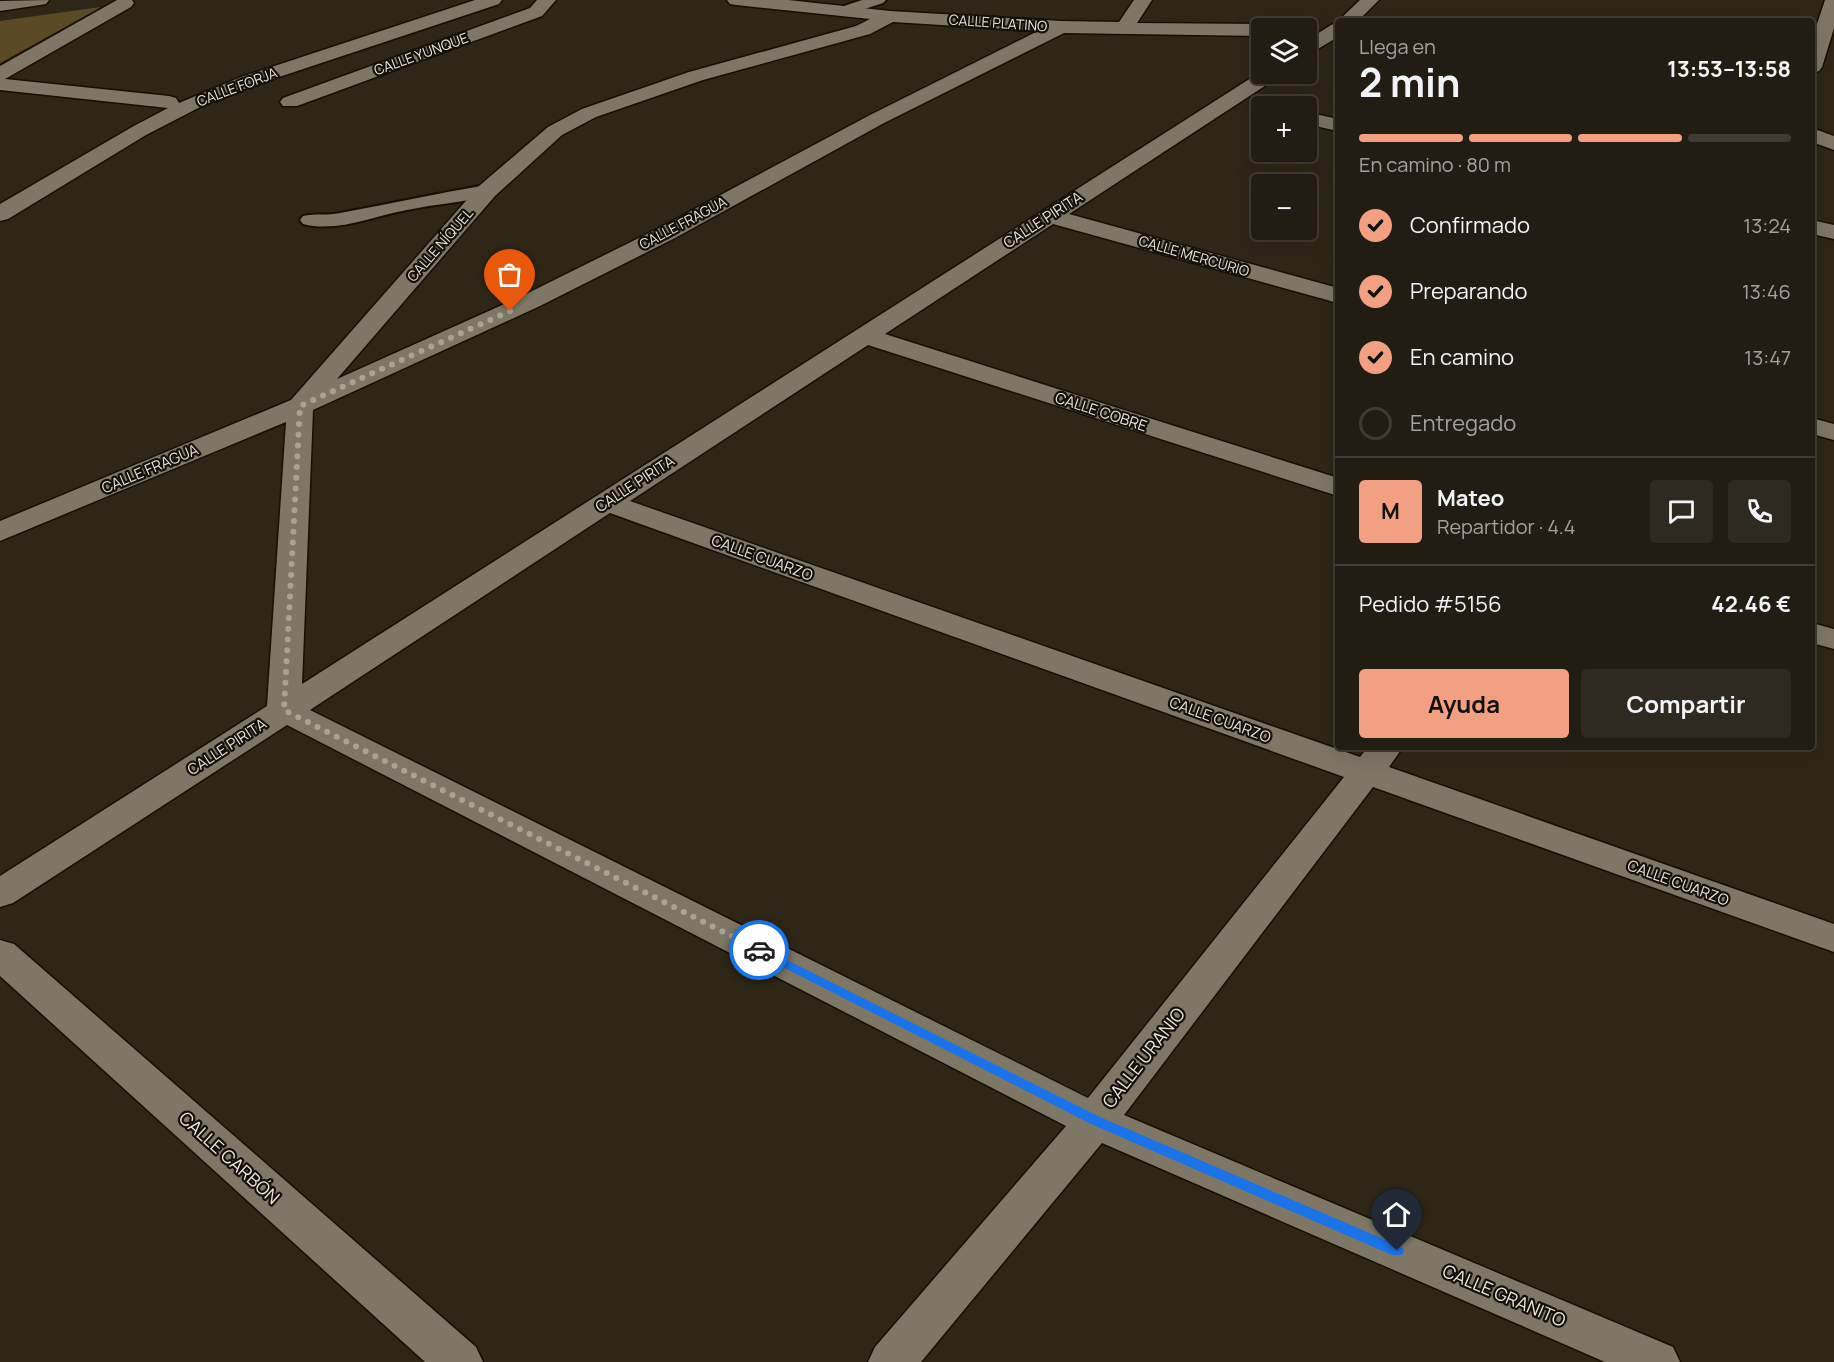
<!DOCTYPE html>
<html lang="es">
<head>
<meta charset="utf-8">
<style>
  :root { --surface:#221d12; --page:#2e2a20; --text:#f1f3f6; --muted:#a2a29f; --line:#3f3b32; --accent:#f2a081 }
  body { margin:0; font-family:Manrope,sans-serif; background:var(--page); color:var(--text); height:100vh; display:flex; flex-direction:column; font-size:22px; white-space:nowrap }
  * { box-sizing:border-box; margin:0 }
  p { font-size:20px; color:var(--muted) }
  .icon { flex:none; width:33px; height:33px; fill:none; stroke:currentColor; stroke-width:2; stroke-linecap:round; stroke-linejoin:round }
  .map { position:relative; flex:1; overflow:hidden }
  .sheet { position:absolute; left:1335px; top:18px; width:480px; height:732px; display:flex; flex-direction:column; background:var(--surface); border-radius:6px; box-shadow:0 6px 24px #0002,0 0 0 2px var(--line) }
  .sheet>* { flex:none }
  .tools { position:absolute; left:1251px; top:18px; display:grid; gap:12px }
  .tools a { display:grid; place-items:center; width:66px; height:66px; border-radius:6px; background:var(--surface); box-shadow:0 6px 24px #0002,0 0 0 2px var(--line); font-size:30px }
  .pin { position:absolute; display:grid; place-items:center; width:51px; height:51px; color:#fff; margin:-62px -26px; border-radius:50% 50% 50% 0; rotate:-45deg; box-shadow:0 0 6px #0007 }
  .pin .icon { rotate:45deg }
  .courier { position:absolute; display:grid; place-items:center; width:60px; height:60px; margin:-30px; border:4px solid #1a73e8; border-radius:50%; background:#fff; color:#222; box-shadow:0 2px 8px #0007 }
  .head em { font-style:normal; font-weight:700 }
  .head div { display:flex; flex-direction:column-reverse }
  .head { display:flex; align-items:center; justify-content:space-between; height:102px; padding:0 24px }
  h1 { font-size:39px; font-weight:700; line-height:45px }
  .bar { display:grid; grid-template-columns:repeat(4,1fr); gap:9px 6px; align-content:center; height:72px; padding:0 24px }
  .bar i { height:8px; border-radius:4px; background:var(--line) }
  .bar .current { background:var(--accent) }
  .bar p { grid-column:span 4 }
  .line { display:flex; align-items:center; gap:15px; padding:0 24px; border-top:2px solid var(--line) }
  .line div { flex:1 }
  .round { display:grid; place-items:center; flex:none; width:63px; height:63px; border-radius:6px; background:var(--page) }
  ol { padding:0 24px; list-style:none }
  li { display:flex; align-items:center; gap:18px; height:66px }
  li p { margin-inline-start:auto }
  li .icon { padding:6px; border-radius:50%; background:var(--accent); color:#111; stroke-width:4 }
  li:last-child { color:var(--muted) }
  li i { width:33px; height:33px; border:3px solid var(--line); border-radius:50% }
  .primary-button { display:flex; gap:12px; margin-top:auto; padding:12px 24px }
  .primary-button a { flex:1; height:69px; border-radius:6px; background:var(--accent); color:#111; font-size:24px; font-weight:700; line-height:69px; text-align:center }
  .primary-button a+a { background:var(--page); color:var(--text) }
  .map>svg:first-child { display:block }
</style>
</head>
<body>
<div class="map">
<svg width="1834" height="1362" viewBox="0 0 1834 1362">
  <rect width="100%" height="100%" fill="#2e2718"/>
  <path fill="#5a4b26" d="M 101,7 L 0,63 L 0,21 Z"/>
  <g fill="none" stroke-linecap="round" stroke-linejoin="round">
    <g stroke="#161003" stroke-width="4">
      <g id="lane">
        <path d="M 862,0 L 886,0 L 883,3 L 843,16 L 835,11 L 838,8 Z"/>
        <path d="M 487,185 L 494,187 L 497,191 L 494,195 C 465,202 436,204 407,210 C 374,216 337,233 303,224 L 300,220 L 303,216 C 315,213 328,216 340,213 C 389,204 438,193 487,185 Z"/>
      </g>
    </g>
    <g stroke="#161003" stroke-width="3">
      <g id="street">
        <path d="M 49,0 L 46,4 L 40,5 L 0,11 L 0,1 Z"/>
        <path d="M 117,0 L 132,0 L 134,3 L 131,7 L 5,79 L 169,96 L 176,98 L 179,103 L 241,77 L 475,0 L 502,0 L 499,4 L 255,85 L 206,104 L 146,135 L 8,219 L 0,221 L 0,204 L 132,127 L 168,108 L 0,90 L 0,66 Z"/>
        <path d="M 537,0 L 556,0 L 542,16 L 297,106 L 283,106 L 280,102 L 283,98 L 530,8 Z"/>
        <path d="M 727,0 L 788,0 L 890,11 L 1061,21 L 1119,22 L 1134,0 L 1152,0 L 1137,23 L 1262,24 L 1270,28 L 1262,28 L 1262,36 L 1064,33 L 884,123 L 675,238 L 540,306 L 313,410 L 302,684 L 1262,71 L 1262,74 L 1279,74 L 1277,78 L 1069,214 L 1338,288 L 1338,303 L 1053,224 L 885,334 L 1338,478 L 1338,496 L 868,345 L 630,501 L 1360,757 L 1368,747 L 1403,747 L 1389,767 L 1834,924 L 1834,952 L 1373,787 L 1124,1115 L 1673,1347 L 1680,1362 L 1605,1362 L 1102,1143 L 921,1362 L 868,1362 L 875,1347 L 1066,1126 L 287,725 L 13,903 L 0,907 L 0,876 L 267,706 L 286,422 L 0,541 L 0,521 L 291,400 L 479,186 L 548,127 L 582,109 L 689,72 L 856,26 L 870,19 L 736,5 L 730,4 ZM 893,22 L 1038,31 L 870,115 L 659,228 L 522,296 L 337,379 L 495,196 L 562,135 L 596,117 L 703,80 L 870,34 ZM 610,513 L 1344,777 L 1088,1098 L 310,710 Z"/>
        <path d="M 1360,0 L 1379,0 L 1358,21 L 1338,21 Z"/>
        <path d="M 1825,0 L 1834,0 L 1834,28 L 1822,67 L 1819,71 L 1812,73 L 1812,39 Z"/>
        <path d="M 1338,23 L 1338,37 L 1306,56 L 1306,41 L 1331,25 Z"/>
        <path d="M 1306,112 L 1338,119 L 1338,131 L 1306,124 Z"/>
        <path d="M 1812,128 L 1834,136 L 1834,150 L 1812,142 Z"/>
        <path d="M 1812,220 L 1834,225 L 1834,239 L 1812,234 Z"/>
        <path d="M 1812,418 L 1834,424 L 1834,440 L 1812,434 Z"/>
        <path d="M 1812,623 L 1834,629 L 1834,649 L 1812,643 Z"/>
        <path d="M 0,940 L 14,944 L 476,1347 L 483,1362 L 425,1362 L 0,976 Z"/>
      </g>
    </g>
    <use href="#lane" fill="#7e7766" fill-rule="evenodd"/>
    <use href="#street" fill="#7e7766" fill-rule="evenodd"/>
  </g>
  <path fill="#1a73e8" d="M 759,946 L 1100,1117 L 1402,1247 L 1404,1251 L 1402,1255 L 1392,1255 L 1091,1124 L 755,953 L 753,950 Z"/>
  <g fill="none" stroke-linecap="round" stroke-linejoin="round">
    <path stroke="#a8a397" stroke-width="6" stroke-dasharray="0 10.8" d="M 510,311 L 300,406 L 284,710 L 759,950"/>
  </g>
  <g text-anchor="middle" stroke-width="4.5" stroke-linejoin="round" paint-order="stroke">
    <g font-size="14" fill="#eae6dc" stroke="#13100a">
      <text transform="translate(998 23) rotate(4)" y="5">CALLE PLATINO</text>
      <text transform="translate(421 54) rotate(-20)" y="5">CALLE YUNQUE</text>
      <text transform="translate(237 87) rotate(-21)" y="5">CALLE FORJA</text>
      <text transform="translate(683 223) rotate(-28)" y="5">CALLE FRAGUA</text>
      <text transform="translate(440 245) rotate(-49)" y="5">CALLE NÍQUEL</text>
      <text transform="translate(1194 256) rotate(16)" y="5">CALLE MERCURIO</text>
    </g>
    <g font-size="15" fill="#eae6dc" stroke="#13100a">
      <text transform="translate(1043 220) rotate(-33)" y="5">CALLE PIRITA</text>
      <text transform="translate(1101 412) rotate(18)" y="5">CALLE COBRE</text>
      <text transform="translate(150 469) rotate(-23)" y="5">CALLE FRAGUA</text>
      <text transform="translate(635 484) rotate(-33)" y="5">CALLE PIRITA</text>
      <text transform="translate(762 558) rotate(20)" y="5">CALLE CUARZO</text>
      <text transform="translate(1220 720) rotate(20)" y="5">CALLE CUARZO</text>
      <text transform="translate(227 747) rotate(-33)" y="5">CALLE PIRITA</text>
      <text transform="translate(1678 883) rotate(20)" y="5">CALLE CUARZO</text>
    </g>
    <g font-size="18" fill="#eae6dc" stroke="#13100a">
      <text transform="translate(1144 1058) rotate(-52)" y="6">CALLE URANIO</text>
      <text transform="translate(229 1158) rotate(42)" y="6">CALLE CARBÓN</text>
      <text transform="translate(1504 1296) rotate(23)" y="6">CALLE GRANITO</text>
    </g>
  </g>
</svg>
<div class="tools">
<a><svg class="icon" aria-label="layers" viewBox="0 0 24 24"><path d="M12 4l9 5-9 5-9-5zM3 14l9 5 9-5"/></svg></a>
<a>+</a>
<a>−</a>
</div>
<div class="pin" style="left:510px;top:311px;background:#ea580c"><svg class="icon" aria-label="bag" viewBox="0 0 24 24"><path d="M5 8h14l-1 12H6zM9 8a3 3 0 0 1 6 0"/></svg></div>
<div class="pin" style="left:1397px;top:1251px;background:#1f2937"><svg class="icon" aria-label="home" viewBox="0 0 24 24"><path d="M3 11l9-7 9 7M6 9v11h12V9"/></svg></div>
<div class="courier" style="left:759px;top:950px"><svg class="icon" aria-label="car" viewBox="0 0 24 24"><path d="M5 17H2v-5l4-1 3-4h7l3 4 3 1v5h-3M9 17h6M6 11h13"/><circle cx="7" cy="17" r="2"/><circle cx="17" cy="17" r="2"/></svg></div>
<section class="sheet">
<div class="head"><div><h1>2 min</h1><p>Llega en</p></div><em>13:53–13:58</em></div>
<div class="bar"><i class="current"></i><i class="current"></i><i class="current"></i><i></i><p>En camino · 80 m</p></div>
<ol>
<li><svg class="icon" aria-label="check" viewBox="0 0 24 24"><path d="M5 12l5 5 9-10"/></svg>Confirmado<p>13:24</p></li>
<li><svg class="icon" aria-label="check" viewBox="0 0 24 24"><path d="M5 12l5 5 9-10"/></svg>Preparando<p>13:46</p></li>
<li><svg class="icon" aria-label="check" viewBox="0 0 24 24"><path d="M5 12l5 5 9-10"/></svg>En camino<p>13:47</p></li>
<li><i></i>Entregado</li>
</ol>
<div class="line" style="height:108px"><b class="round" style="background:var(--accent);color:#111">M</b><div><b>Mateo</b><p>Repartidor · 4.4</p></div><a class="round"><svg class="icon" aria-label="chat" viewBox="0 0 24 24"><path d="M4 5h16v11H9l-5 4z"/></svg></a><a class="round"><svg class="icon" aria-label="phone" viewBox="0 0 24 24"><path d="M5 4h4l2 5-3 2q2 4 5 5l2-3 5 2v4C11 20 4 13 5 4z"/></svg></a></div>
<div class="line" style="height:78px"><div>Pedido #5156</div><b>42.46 €</b></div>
<div class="primary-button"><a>Ayuda</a><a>Compartir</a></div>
</section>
</div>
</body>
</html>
